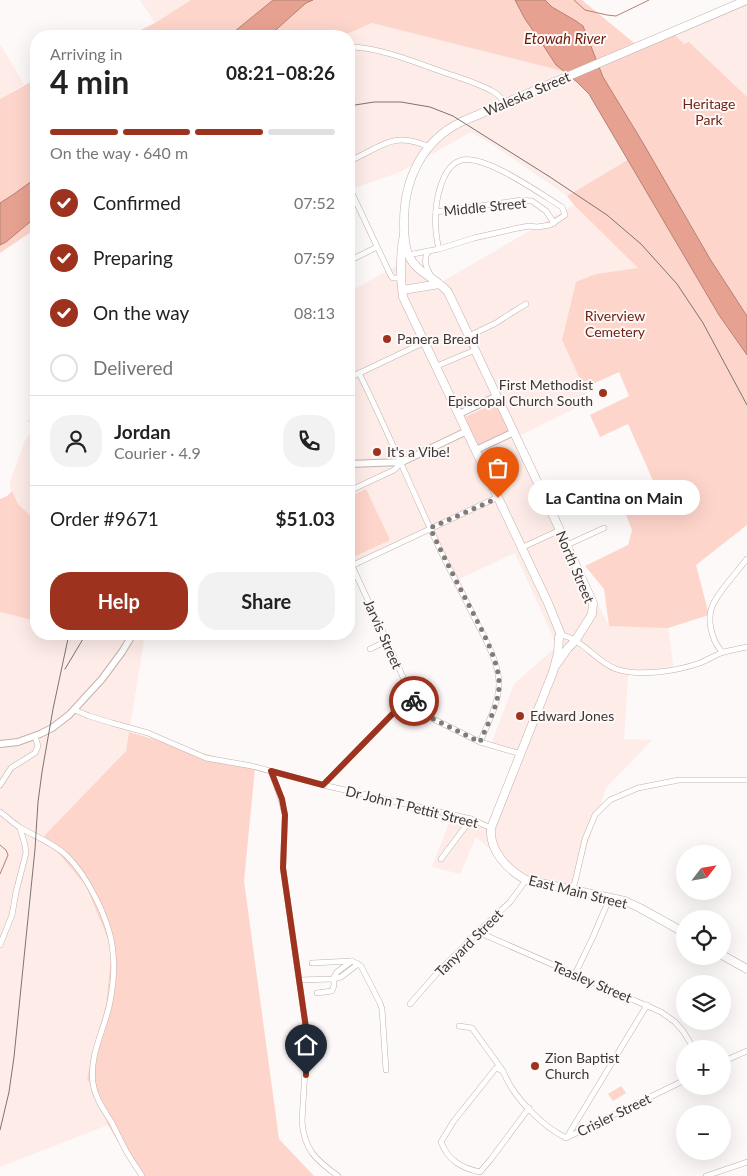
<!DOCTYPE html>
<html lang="en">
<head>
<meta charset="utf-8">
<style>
  :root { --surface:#fff; --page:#f2f2f2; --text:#222; --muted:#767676; --line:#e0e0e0; --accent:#9d331e }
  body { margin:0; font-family:Lato,sans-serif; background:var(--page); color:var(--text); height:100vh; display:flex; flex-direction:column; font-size:19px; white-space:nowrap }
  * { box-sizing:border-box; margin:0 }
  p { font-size:16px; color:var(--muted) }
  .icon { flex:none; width:28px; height:28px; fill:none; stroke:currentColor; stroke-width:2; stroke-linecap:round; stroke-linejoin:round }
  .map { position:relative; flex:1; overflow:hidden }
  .side { position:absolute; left:30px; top:30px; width:325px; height:610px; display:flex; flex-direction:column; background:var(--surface); border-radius:20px; box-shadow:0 5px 20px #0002 }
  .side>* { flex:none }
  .needle { width:32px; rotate:59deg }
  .tools { position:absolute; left:676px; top:845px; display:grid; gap:10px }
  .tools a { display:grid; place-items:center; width:55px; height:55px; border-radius:50%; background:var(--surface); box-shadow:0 5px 20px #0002; font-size:25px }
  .pin { position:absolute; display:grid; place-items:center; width:42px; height:42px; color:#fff; margin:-51px -21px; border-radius:50% 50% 50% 0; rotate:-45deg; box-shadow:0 0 5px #0007 }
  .pin .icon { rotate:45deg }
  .courier { position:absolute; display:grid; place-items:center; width:50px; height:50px; margin:-25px; border:4px solid #9d331e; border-radius:50%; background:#fff; color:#222; box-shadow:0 1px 6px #0007 }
  .bubble { position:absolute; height:35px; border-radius:18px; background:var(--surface); box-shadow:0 5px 20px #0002; font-size:16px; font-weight:700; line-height:35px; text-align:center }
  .headline em { font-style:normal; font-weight:700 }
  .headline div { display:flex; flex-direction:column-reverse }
  .headline { display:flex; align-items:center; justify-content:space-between; height:85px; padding:0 20px }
  h1 { font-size:32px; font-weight:700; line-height:38px }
  .bar { display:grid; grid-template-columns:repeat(4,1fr); gap:8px 5px; align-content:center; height:60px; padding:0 20px }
  .bar i { height:6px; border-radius:4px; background:var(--line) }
  .bar .current { background:var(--accent) }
  .bar p { grid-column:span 4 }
  .line { display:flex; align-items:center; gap:12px; padding:0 20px; border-top:1px solid var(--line) }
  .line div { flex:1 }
  .round { display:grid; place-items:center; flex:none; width:52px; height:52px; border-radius:20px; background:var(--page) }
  ol { padding:0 20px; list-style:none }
  li { display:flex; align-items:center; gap:15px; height:55px }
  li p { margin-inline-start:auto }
  li .icon { padding:5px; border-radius:50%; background:var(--accent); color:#fff; stroke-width:4 }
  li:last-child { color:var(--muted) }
  li i { width:28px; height:28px; border:2px solid var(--line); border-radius:50% }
  .cta { display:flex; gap:10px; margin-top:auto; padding:10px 20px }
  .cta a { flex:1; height:58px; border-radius:20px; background:var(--accent); color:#fff; font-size:20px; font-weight:700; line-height:58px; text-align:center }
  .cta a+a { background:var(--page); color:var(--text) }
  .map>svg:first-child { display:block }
</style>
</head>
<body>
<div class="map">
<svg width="747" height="1176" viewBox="0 0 747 1176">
  <rect width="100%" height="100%" fill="#fdf9f8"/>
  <g fill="#fdece8">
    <path d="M 140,0 L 191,0 L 155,23 Z"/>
    <path d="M 747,0 L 747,108 L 674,34 Z"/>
    <path d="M 372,23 L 574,74 L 636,155 L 567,196 L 495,146 L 471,132 L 400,172 L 349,190 L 349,36 L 343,36 Z"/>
    <path d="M 0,44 L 24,84 L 0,99 Z"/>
    <path d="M 574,205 L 639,269 L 596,274 L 562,340 L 590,401 L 517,437 L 556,521 L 609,626 L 668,627 L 674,672 L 628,675 L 624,739 L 652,740 L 606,788 L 573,890 L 526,883 L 504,861 L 476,837 L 460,874 L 432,867 L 452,815 L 495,824 L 523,756 L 491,744 L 514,684 L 557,646 L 515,553 L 457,580 L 433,529 L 349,568 L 349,292 L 409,259 L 440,283 Z"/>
    <path d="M 36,415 L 36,521 L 18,504 L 10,488 L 10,481 L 26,438 L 36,425 L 26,421 Z"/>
    <path d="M 0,612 L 36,621 L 36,634 L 145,634 L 126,751 L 44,836 L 86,886 L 112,949 L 106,1004 L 87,1078 L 108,1125 L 0,1167 Z"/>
  </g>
  <g fill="#fed5cb">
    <path d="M 191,0 L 582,0 L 639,47 L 674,34 L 684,44 L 689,42 L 747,97 L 747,525 L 696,565 L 709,615 L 668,628 L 609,626 L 604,589 L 585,566 L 628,545 L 632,530 L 623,507 L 658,492 L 628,424 L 600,437 L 590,415 L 629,396 L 619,372 L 584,388 L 562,340 L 576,282 L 596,274 L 638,268 L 574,205 L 567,196 L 636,155 L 574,74 L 372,23 L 343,36 L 128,36 L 155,23 Z"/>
    <path d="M 36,79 L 36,231 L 34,230 L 0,253 L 0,99 Z"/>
    <path d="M 497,403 L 510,431 L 478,446 L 465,417 Z"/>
    <path d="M 366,489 L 390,540 L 349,559 L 349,497 Z"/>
    <path d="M 12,491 L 18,504 L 36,521 L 36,524 L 33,534 L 36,536 L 36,621 L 0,612 L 0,499 L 7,496 Z"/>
    <path d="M 129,732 L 255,768 L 244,881 L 279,1139 L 314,1176 L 139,1176 L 108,1125 L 87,1078 L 106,1004 L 112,949 L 86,886 L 44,836 L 126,751 Z"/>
    <path d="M 621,1086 L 626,1093 L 613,1101 L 608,1094 Z"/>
  </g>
  <g fill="#e7a191" stroke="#b48175">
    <path d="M 273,0 L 313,0 L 306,3 L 269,36 L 229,36 Z"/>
    <path d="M 515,0 L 545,0 L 552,7 L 576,21 L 583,26 L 603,77 L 643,143 L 710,259 L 747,316 L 747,355 L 719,315 L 589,94 L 577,82 L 556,65 L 543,45 L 525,19 Z"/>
    <path d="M 36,178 L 36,217 L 6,242 L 0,245 L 0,203 L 14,194 Z"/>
  </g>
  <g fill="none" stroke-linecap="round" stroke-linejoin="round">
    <g stroke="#b48175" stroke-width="1">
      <path d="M 574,0 L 585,10 L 607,15 L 616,16 L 649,0"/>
      <path d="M 0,845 L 6,850 L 8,855 L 0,874"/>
    </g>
    <g stroke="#c3b1ad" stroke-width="6">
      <g id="minor">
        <path d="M 349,47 C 375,46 417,63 443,72 C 460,78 478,83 494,92 C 499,95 501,99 505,103"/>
        <path d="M 349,161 C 381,148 392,130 429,147"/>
        <path d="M 349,187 L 391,276 L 393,278 L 401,278"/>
        <path d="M 436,212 L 522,200 L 532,201 L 546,211 L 554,223"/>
        <path d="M 428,251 C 423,261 426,267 431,276"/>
        <path d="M 408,255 L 439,249 L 474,238 L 518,228 L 529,226 L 537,227 L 550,225 L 565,215 L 562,207 C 542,195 481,151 459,161 C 449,165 444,176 441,185 C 434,205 434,229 439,249"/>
        <path d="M 349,261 L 377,247"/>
        <path d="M 469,336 L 496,323 L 505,317 L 526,304"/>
        <path d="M 437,366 L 475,350"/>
        <path d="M 359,373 C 390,435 415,498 445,560 C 455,579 465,598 474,617 C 484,636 499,662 499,684 C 499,703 487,725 480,742"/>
        <path d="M 349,378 L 425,342"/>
        <path d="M 349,491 L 394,470 L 402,462"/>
        <path d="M 567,545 L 604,528"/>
        <path d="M 521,548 L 560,530"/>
        <path d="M 352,566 L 387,641 L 411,695 L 418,707 L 427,716 L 480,742 L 521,754"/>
        <path d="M 349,567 L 498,497"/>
        <path d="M 561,635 C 583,639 596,662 616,669 C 640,677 677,671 700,663 C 707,660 714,656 721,653 C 729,650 738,649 747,647"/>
        <path d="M 370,649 L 387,641"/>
        <path d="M 722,652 C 719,648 715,643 714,639 C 704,612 713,601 729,581 C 735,574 741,566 747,559"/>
        <path d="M 75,710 L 89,716 L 112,723 L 148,733 L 206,758 L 252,766 L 323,785 L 471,819 L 491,828"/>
        <path d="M 271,771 L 281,799 L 285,815 L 283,868 L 307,1035 L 302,1121 C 304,1150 316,1160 338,1176"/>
        <path d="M 0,785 L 11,768 L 35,753 L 38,746 L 35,736"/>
        <path d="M 323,785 L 411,695"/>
        <path d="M 0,812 C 7,817 14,824 21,828 C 36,837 53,843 66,855 C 88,876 111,923 113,953 C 115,969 113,986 110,1002 C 105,1029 89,1054 93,1083 C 95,1098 104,1110 112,1123 C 116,1131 120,1139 124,1147 C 129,1157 136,1166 142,1176"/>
        <path d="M 441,859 L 471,819"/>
        <path d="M 573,890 L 585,839 L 595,815 L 610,800 L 638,788 L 679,780 L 747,780"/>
        <path d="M 478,932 L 661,1012 L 675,1022 L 683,1031 L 694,1049"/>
        <path d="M 0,945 L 12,915 L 16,892 L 26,853 L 25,845 L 20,828"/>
        <path d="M 352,961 L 361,966 L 380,1003 L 382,1009 L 386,1070"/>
        <path d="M 312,963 L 352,961"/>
        <path d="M 575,974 L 593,937 L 610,897"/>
        <path d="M 333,979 L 337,972 L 352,961"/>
        <path d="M 299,980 L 333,979 L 341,977 L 358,964"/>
        <path d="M 317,993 L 332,991 C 334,987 335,983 333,979"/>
        <path d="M 410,1004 L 438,972 L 478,932 L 510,902 L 526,880"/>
        <path d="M 459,1026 L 472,1028 L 503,1071 C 513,1097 542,1126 566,1138 L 685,1080"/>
        <path d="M 722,1062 L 747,1051"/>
        <path d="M 503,1071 L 496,1068 L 453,1122 L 441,1142 C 448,1160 461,1168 480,1172 L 491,1159 L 529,1108"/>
        <path d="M 567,1137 L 647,1005"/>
        <path d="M 706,1176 L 747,1162"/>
      </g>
    </g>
    <g stroke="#c3b1ad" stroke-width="8">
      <g id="tertiary">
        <path d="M 469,336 L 475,350"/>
        <path d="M 459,414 L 497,396"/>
        <path d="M 476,450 L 514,432"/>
        <path d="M 349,464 L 402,462 L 467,431"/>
        <path d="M 0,744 L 18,742 L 40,734 L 52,728 L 69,715 L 102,679 L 122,652 L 133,634"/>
      </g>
    </g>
    <g stroke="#c3b1ad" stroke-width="9">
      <g id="secondary">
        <path d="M 404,234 C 400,255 400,276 403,297 L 548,603 L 561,635 L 559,637 L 558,653 L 553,672 L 491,828 C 489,851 508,870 526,880 L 625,901 L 640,908 L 685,933"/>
        <path d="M 403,290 L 439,284"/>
        <path d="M 469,336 L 448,292 C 436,278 417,273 409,256 C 404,246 404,233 404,222 C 404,180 422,141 461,122 L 747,0"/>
        <path d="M 475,350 L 552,513 L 593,603 L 592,614 L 589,619 L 575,641 L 568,648 L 556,665"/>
        <path d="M 722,955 L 747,969"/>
      </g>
    </g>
    <use href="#minor" stroke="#fff" stroke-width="5"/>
    <use href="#tertiary" stroke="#fff" stroke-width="6"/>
    <use href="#secondary" stroke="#fff" stroke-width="8"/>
    <g stroke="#7b7473" stroke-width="1">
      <path d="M 349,106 L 374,102 L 401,102 L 430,107 L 453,116 L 550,177 L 607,215 L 641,244 L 677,284 L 703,323 L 747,405"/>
      <path d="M 65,669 L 86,634"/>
      <path d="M 0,1130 L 9,1092 L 14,1057 L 35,849 L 38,802 L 42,772 L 53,709 L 69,634"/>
    </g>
  </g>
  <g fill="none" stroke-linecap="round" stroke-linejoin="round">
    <path stroke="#817a79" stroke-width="5" stroke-dasharray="0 9" d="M 414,701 L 418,707 L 427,716 L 480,742 C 487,725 498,706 499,687 C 501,660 475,618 463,594 C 452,573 441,551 430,528 L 498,498"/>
    <path stroke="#9d331e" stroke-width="6" d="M 306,1075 L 307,1035 L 283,868 L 285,815 L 282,799 L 271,771 L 323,785 L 411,695 L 414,701"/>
  </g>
  <g fill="#9d331e" stroke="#fdf9f8" stroke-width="2">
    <circle cx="387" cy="339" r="5"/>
    <circle cx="603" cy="393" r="5"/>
    <circle cx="377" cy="452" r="5"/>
    <circle cx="520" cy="716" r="5"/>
    <circle cx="535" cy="1066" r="5"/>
  </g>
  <g text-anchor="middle" stroke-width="4" stroke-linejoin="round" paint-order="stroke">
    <g font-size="14" fill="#3e3635" stroke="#fdf9f8">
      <text transform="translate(527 94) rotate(-23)" y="5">Waleska Street</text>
      <text transform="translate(485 207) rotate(-6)" y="5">Middle Street</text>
      <text transform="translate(575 567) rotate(67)" y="5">North Street</text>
      <text transform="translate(383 634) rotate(66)" y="5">Jarvis Street</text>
      <text transform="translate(412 807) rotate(14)" y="5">Dr John T Pettit Street</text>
      <text transform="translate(578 892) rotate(14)" y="5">East Main Street</text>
      <text transform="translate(469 943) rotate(-45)" y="5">Tanyard Street</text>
      <text transform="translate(592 982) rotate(23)" y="5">Teasley Street</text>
      <text transform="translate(614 1115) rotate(-26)" y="5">Crisler Street</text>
    </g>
    <g font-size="14" fill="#732212" stroke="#fdf9f8">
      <text x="709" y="109">Heritage<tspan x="709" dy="16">Park</tspan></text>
      <text x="615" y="321">Riverview<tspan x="615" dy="16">Cemetery</tspan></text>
    </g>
    <g font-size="14" fill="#3e3635" stroke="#fdf9f8" text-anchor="start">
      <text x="397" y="344">Panera Bread</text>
      <text x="593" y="390" text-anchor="end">First Methodist<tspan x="593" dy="16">Episcopal Church South</tspan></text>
      <text x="387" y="457">It's a Vibe!</text>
      <text x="530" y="721">Edward Jones</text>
      <text x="545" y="1063">Zion Baptist<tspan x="545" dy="16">Church</tspan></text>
    </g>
    <g font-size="15" font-style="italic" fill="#6d1c0c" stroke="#fdf9f8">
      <text x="565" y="44">Etowah River</text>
    </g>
  </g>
</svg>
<div class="tools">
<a><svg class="needle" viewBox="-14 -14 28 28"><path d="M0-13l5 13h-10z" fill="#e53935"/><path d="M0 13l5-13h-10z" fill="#767676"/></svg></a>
<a><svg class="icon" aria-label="locate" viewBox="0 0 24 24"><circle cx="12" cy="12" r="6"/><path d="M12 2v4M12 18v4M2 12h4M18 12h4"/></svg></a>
<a><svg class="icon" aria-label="layers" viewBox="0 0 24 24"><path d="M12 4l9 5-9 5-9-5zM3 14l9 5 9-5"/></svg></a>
<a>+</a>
<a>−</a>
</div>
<div class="pin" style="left:498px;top:498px;background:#ea580c"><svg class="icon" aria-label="bag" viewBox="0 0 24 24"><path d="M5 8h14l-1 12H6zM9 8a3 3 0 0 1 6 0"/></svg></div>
<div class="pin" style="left:306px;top:1075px;background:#1f2937"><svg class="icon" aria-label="home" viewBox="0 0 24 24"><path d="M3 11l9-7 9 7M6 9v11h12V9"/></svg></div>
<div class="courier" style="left:414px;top:701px"><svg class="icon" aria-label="bike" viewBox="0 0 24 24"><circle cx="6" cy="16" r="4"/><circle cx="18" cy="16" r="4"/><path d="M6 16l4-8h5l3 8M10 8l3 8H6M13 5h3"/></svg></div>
<div class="bubble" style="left:528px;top:480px;width:172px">La Cantina on Main</div>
<section class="side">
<div class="headline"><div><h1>4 min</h1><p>Arriving in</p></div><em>08:21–08:26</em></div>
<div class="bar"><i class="current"></i><i class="current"></i><i class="current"></i><i></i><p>On the way · 640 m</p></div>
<ol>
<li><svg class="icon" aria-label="check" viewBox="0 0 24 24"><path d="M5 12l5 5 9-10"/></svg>Confirmed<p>07:52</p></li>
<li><svg class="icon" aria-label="check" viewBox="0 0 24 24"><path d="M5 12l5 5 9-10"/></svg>Preparing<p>07:59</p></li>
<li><svg class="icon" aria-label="check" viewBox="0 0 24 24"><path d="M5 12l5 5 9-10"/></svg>On the way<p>08:13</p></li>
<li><i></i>Delivered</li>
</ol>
<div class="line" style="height:90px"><a class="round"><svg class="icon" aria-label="person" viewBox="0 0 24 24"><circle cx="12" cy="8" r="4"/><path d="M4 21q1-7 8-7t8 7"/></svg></a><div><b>Jordan</b><p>Courier · 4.9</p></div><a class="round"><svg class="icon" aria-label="phone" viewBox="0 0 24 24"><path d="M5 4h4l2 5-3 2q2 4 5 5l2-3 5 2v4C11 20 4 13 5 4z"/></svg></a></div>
<div class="line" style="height:65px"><div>Order #9671</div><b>$51.03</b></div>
<div class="cta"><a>Help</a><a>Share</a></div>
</section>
</div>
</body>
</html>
